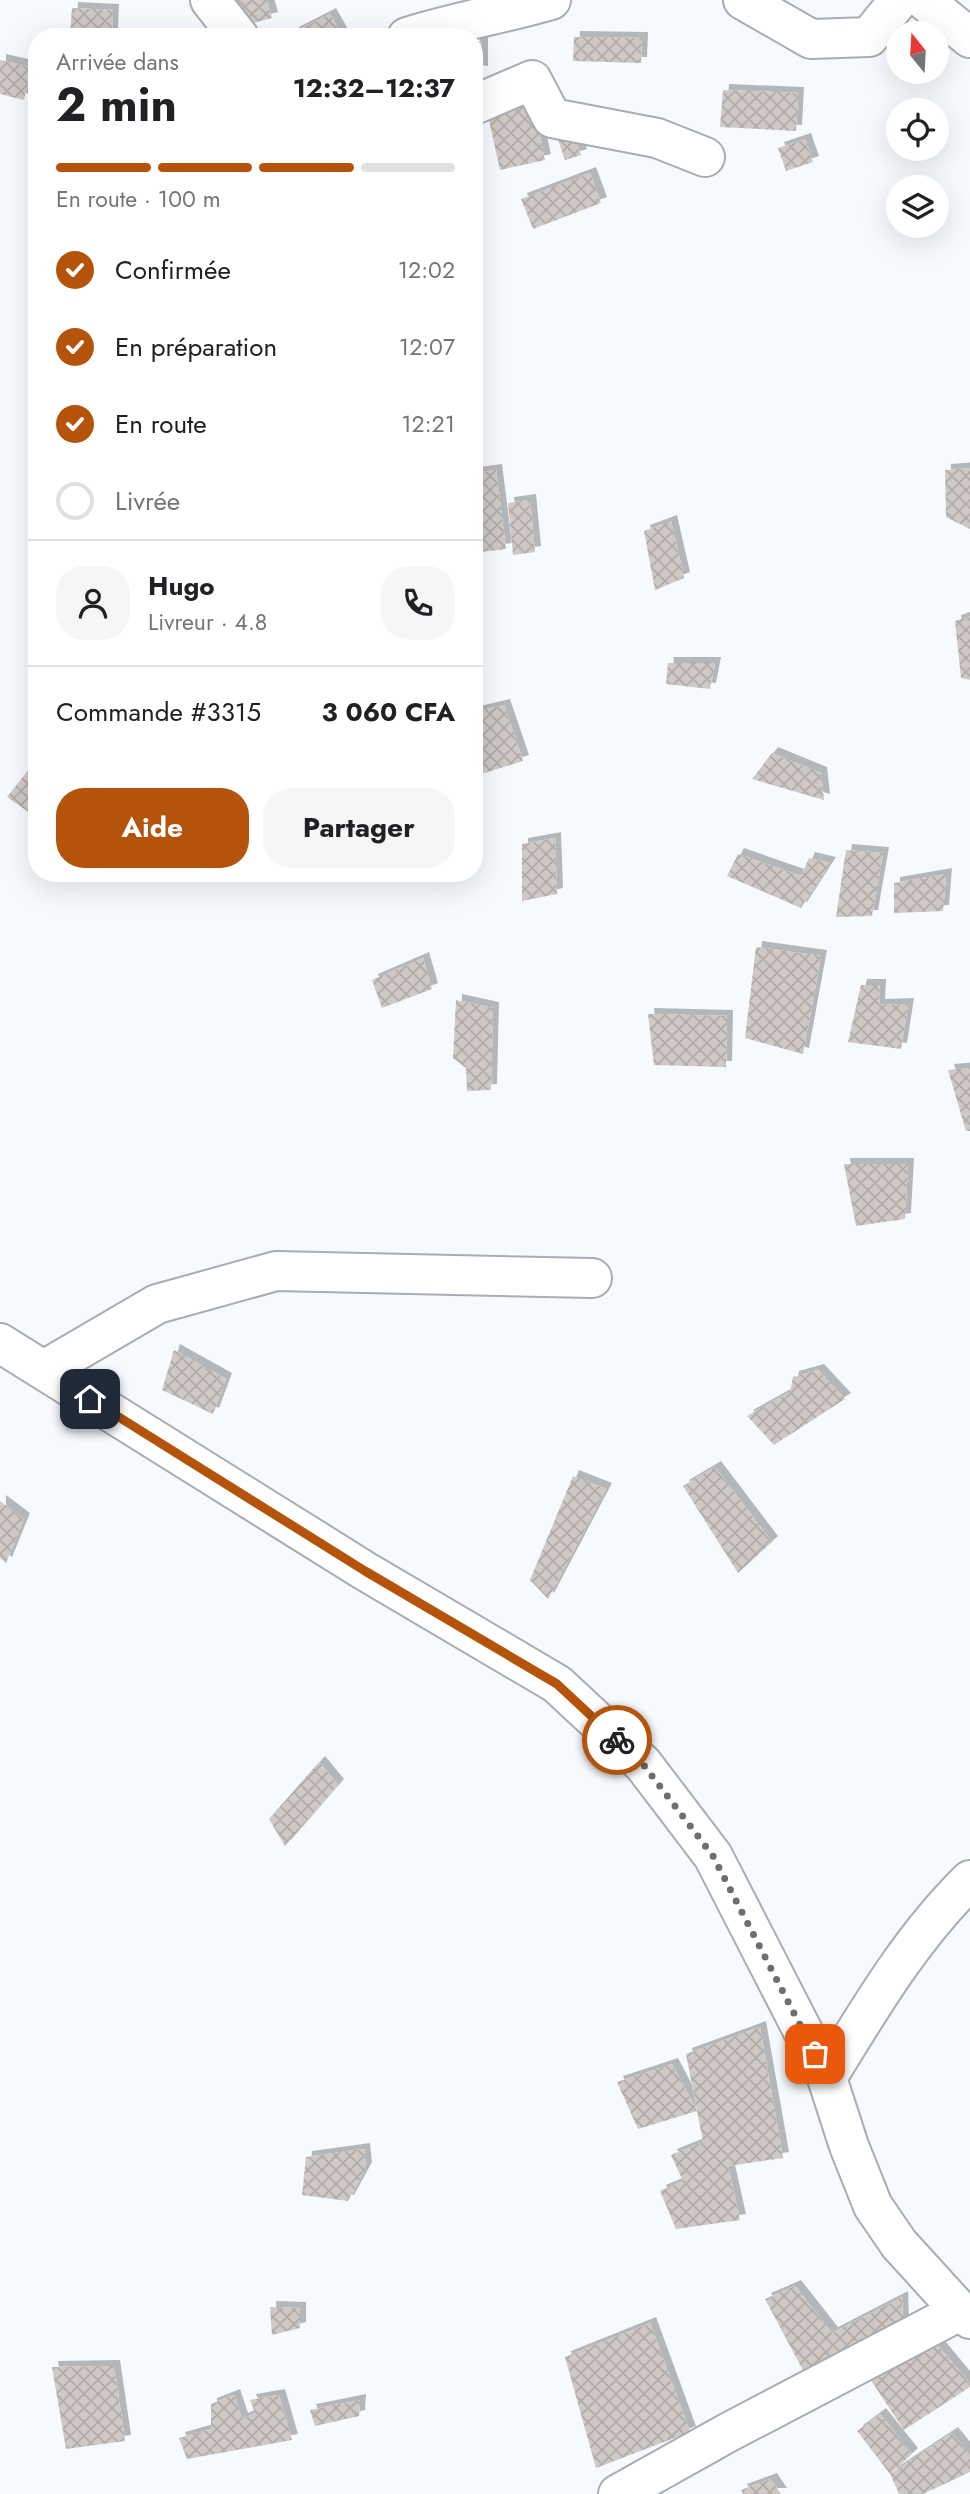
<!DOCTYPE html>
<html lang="fr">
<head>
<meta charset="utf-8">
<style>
  :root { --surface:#fff; --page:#f6f6f6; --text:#202124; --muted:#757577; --line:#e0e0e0; --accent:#b45309 }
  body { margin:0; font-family:Jost,sans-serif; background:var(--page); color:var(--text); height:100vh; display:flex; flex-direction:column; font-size:26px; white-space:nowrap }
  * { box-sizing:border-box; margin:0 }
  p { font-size:23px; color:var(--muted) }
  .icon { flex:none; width:38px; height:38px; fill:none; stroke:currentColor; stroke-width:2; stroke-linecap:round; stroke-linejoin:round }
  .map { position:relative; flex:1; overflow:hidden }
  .drawer { position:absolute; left:28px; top:28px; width:455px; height:854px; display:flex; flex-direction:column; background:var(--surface); border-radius:28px; box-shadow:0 7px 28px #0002 }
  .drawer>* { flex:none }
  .needle { width:46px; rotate:342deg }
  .tools { position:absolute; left:886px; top:21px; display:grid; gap:14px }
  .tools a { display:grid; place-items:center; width:63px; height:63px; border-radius:50%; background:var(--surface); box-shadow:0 7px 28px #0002; font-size:35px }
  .pin { position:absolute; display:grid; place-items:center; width:60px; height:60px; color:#fff; margin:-30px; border-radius:14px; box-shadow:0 4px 10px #0006 }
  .courier { position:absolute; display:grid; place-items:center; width:70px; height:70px; margin:-35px; border:5px solid #b45309; border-radius:50%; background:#fff; color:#222; box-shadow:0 2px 9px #0007 }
  .headline em { font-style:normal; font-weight:700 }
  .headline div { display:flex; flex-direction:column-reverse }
  .headline { display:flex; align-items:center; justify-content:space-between; height:119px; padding:0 28px }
  h1 { font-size:46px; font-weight:700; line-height:52px }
  .bar { display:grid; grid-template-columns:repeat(4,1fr); gap:10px 7px; align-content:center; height:84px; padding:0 28px }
  .bar i { height:9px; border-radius:5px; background:var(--line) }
  .bar .current { background:var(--accent) }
  .bar p { grid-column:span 4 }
  .line { display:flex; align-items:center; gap:18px; padding:0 28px; border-top:2px solid var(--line) }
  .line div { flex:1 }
  .round { display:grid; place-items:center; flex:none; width:74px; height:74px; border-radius:28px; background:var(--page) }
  ol { padding:0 28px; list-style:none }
  li { display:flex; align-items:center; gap:21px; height:77px }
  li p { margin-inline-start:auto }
  li .icon { padding:7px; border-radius:50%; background:var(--accent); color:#fff; stroke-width:4 }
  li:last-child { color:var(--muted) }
  li i { width:38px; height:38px; border:4px solid var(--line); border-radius:50% }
  .action { display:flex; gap:14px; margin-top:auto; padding:14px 28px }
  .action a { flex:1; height:80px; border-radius:28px; background:var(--accent); color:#fff; font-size:28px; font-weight:700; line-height:80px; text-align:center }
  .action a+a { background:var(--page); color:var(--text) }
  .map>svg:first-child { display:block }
</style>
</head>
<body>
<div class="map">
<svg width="970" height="2494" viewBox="0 0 970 2494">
  <defs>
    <pattern id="building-cross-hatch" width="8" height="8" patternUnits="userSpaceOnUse" patternTransform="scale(1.75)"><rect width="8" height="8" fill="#cfc8c4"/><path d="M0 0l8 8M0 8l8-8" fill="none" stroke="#b1aca8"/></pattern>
    <filter id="shadow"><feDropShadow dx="6" dy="-6" stdDeviation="0" flood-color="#0004"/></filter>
  </defs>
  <rect width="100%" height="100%" fill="#f6fafe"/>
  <g fill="url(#building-cross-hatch)" filter="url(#shadow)">
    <path d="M 231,0 L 267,0 L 272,18 L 239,27 Z"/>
    <path d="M 72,8 L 113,10 L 112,36 L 70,33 Z"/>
    <path d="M 330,14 L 343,37 L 295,37 L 293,33 Z"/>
    <path d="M 574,37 L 642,38 L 641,63 L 573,61 Z"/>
    <path d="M 474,41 L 482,41 L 482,72 L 474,71 Z"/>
    <path d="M 0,60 L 31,67 L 24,100 L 0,94 Z"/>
    <path d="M 723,90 L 798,93 L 796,131 L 720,127 Z"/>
    <path d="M 532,101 L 545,160 L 500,170 L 487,111 Z"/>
    <path d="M 574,135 L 581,155 L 565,160 L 558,140 Z"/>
    <path d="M 805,139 L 813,162 L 786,171 L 778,148 Z"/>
    <path d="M 590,173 L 601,203 L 533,229 L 521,199 Z"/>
    <path d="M 970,468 L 970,529 L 946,517 L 945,470 Z"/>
    <path d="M 496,470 L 506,549 L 474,553 L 474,473 Z"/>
    <path d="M 530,500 L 535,552 L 513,555 L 508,503 Z"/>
    <path d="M 671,521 L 684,578 L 655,590 L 644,531 Z"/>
    <path d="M 970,616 L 970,680 L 961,678 L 955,621 Z"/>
    <path d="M 668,663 L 715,663 L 710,689 L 666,684 Z"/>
    <path d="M 504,705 L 523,761 L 475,776 L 474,712 Z"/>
    <path d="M 772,753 L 821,773 L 824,800 L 752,779 Z"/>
    <path d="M 37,759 L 37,818 L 7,797 Z"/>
    <path d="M 555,838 L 557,894 L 522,901 L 522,844 Z"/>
    <path d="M 846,850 L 883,853 L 872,916 L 836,917 Z"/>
    <path d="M 738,854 L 801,876 L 809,858 L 830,863 L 801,908 L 727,876 Z"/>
    <path d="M 946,874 L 943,911 L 894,913 L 894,883 Z"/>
    <path d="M 756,947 L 821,956 L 803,1054 L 745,1038 Z"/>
    <path d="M 423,958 L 432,989 L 382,1008 L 372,980 Z"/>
    <path d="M 861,985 L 880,985 L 879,1005 L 908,1004 L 901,1049 L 848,1042 Z"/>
    <path d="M 456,1000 L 493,1008 L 491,1090 L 467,1091 L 466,1068 L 453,1058 Z"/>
    <path d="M 648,1014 L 727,1016 L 726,1067 L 654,1065 Z"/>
    <path d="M 970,1068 L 970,1131 L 966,1131 L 948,1070 Z"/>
    <path d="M 844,1164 L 908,1164 L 905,1219 L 856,1226 Z"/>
    <path d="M 174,1350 L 226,1379 L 213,1414 L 162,1390 Z"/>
    <path d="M 818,1370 L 845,1399 L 774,1445 L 747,1416 L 790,1392 L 793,1377 Z"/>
    <path d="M 715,1467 L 772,1542 L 738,1573 L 683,1486 Z"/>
    <path d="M 573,1476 L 606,1489 L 548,1599 L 530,1580 Z"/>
    <path d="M 0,1501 L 24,1519 L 6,1563 L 0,1558 Z"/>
    <path d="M 319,1762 L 338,1785 L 285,1846 L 269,1819 Z"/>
    <path d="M 760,2027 L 783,2158 L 728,2166 L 740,2220 L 676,2229 L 660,2191 L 683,2181 L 671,2155 L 703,2142 L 686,2054 Z"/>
    <path d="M 672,2064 L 697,2111 L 638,2129 L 617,2082 Z"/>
    <path d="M 364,2149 L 366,2168 L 348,2201 L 302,2195 L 306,2157 Z"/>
    <path d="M 795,2286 L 832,2333 L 902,2297 L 903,2325 L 806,2376 L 765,2299 Z"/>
    <path d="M 270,2307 L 300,2308 L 300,2328 L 272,2335 Z"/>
    <path d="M 650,2323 L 690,2432 L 596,2468 L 565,2357 Z"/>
    <path d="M 934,2341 L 970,2384 L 970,2387 L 904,2430 L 870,2379 Z"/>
    <path d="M 114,2366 L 125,2441 L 66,2449 L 52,2367 Z"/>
    <path d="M 234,2395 L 242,2419 L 255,2413 L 250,2400 L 279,2395 L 292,2440 L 187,2459 L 179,2438 L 211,2429 L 211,2404 Z"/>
    <path d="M 360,2400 L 359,2416 L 315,2426 L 310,2410 Z"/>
    <path d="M 880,2414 L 912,2454 L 890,2474 L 857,2431 Z"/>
    <path d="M 952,2433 L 970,2455 L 970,2472 L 923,2494 L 899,2494 L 890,2474 Z"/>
    <path d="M 771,2479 L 781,2494 L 743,2494 L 741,2490 Z"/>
  </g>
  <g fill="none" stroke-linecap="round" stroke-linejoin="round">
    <g stroke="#a7adb2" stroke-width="42">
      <g id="minor">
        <path d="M 210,0 L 239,37"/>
        <path d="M 743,0 L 811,39 L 869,37 L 899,0"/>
        <path d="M 924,0 L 970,38"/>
        <path d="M 407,37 C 454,22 503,14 551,0"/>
        <path d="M 474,105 L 532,80 L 552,118 L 657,138 L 705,157"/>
        <path d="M 0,1343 L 365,1571 L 557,1684 L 643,1764 L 713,1856 L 827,2078 L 849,2146 L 873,2206 L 899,2244 L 960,2311 L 970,2319"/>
        <path d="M 44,1370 L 157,1304 L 276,1271 L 592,1278"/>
        <path d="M 827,2078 C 870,2008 911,1938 970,1880"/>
        <path d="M 618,2494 L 729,2432 L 960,2311"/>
      </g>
    </g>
    <use href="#minor" stroke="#fff" stroke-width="38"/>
  </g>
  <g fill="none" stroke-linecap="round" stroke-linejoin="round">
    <path stroke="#6c6e71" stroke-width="7" stroke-dasharray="0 12.6" d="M 617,1740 L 643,1764 L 713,1856 L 815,2054"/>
    <path stroke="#b45309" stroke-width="9" d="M 90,1399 L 365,1571 L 557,1684 L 617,1740"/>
  </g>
</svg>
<div class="tools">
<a><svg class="needle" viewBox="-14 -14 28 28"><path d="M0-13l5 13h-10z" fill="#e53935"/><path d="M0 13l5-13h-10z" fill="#757577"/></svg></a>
<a><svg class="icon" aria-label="locate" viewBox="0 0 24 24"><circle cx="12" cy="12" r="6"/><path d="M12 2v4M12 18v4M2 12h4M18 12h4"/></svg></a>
<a><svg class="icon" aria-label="layers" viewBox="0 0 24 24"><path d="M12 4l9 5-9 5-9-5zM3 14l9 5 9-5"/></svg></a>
</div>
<div class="pin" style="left:815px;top:2054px;background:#ea580c"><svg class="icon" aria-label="bag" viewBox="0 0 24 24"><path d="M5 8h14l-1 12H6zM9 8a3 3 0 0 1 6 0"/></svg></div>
<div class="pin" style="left:90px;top:1399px;background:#1f2937"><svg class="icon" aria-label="home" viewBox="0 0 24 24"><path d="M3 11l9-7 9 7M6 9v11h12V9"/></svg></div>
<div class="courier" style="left:617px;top:1740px"><svg class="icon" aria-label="bike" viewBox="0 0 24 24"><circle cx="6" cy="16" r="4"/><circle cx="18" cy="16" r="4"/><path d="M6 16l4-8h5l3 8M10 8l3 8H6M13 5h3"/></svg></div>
<section class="drawer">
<div class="headline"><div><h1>2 min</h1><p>Arrivée dans</p></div><em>12:32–12:37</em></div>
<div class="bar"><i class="current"></i><i class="current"></i><i class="current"></i><i></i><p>En route · 100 m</p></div>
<ol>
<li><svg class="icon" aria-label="check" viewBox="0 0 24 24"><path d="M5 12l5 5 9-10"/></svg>Confirmée<p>12:02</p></li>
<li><svg class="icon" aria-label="check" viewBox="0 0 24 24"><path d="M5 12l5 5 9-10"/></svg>En préparation<p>12:07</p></li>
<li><svg class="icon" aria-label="check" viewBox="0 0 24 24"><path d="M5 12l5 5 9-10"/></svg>En route<p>12:21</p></li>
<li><i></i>Livrée</li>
</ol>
<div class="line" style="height:126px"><a class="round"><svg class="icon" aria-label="person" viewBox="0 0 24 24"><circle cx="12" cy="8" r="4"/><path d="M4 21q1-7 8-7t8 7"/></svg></a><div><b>Hugo</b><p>Livreur · 4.8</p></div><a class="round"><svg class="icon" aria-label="phone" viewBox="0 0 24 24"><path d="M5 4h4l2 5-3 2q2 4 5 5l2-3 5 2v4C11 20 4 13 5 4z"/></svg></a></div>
<div class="line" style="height:91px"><div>Commande #3315</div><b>3 060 CFA</b></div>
<div class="action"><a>Aide</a><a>Partager</a></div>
</section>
</div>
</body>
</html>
